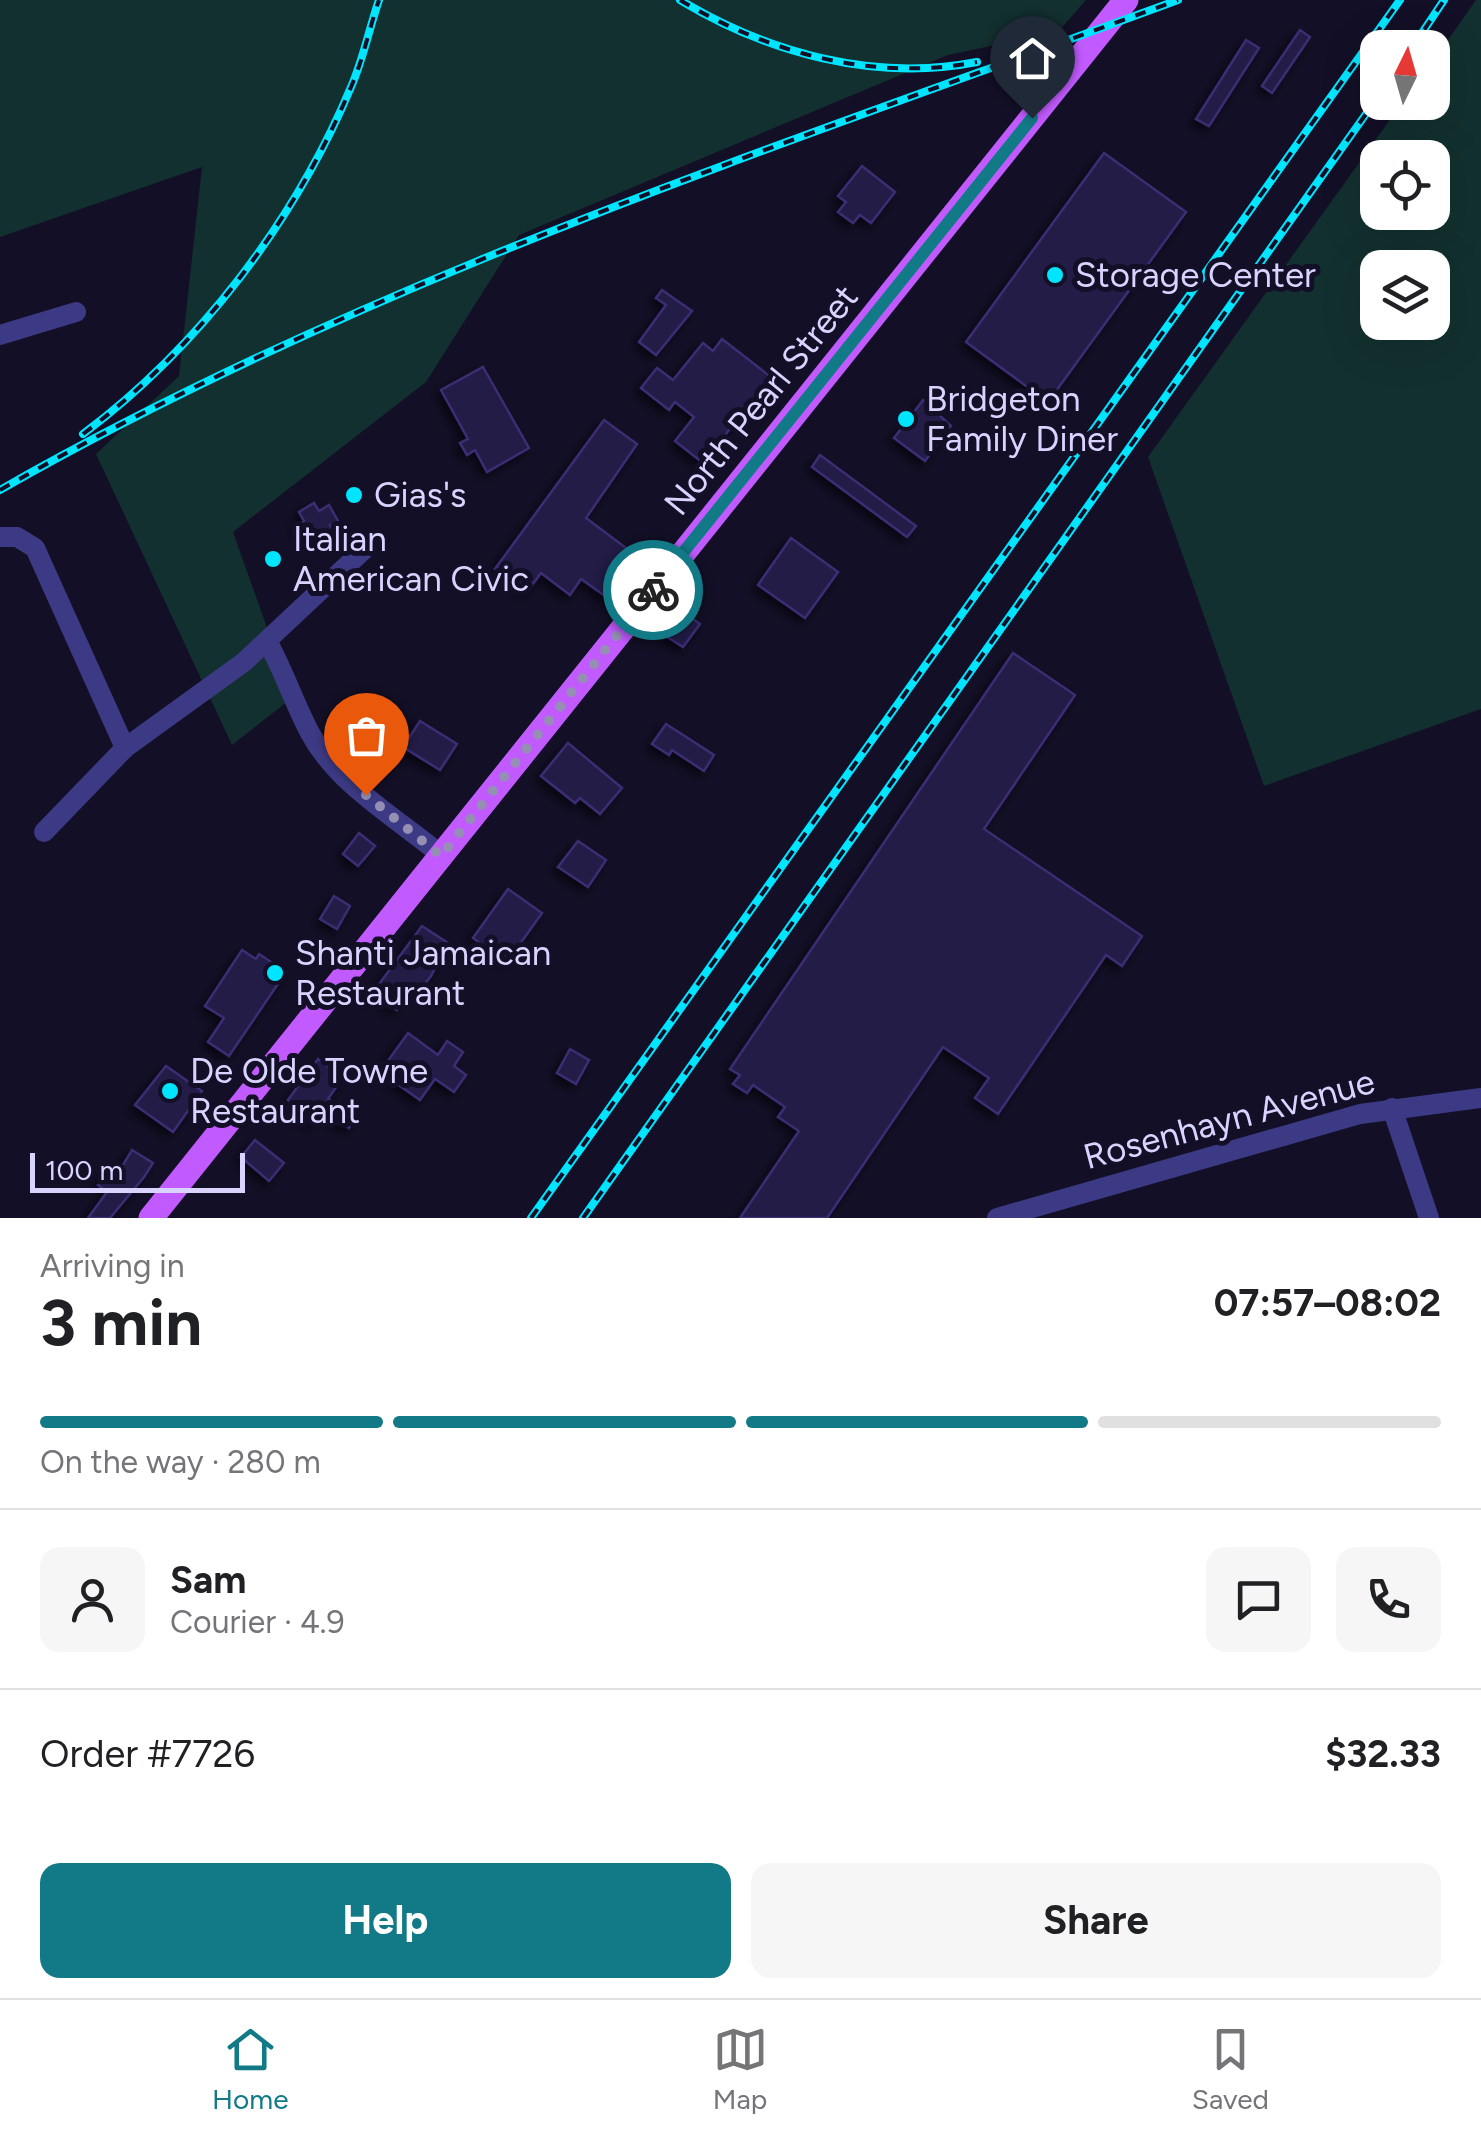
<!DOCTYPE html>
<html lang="en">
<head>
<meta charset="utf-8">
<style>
  :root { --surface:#fff; --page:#f6f6f6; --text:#202124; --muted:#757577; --line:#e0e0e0; --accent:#127987 }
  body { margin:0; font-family:Figtree,sans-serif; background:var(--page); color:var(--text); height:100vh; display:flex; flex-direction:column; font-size:38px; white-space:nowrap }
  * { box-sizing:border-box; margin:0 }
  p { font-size:32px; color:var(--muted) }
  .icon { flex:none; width:55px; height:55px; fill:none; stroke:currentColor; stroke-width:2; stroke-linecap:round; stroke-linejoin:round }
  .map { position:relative; height:1218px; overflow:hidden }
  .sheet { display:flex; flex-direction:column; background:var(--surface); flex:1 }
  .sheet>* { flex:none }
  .needle { width:65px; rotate:5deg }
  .controls { position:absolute; left:1360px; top:30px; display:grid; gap:20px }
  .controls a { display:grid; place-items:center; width:90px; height:90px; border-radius:20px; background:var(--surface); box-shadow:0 10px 40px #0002; font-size:50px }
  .scale { position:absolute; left:30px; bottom:25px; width:215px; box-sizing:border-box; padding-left:10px; border:5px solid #d9d4ff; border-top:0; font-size:28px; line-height:35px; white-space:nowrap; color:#d9d4ff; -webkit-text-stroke:8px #130f26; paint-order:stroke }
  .pin { position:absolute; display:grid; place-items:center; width:85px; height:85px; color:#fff; margin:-102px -42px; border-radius:50% 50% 50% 0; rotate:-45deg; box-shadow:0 0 10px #0007 }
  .pin .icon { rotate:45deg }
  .courier { position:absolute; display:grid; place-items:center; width:100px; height:100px; margin:-50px; border:8px solid #127987; border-radius:50%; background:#fff; color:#222; box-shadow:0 2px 12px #0007 }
  .overview em { font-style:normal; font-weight:700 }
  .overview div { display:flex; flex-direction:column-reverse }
  .overview { display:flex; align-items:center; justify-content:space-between; height:170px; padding:0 40px }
  h1 { font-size:65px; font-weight:700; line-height:75px }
  .bar { display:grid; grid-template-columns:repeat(4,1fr); gap:15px 10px; align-content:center; height:120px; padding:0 40px }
  .bar i { height:12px; border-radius:8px; background:var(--line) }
  .bar .active { background:var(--accent) }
  .bar p { grid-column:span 4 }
  .line { display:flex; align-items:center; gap:25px; padding:0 40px; border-top:2px solid var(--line) }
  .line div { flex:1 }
  .round { display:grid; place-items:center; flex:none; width:105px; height:105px; border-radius:20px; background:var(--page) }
  .primary-button { display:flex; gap:20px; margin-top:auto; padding:20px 40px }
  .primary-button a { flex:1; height:115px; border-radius:20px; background:var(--accent); color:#fff; font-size:40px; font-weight:700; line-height:115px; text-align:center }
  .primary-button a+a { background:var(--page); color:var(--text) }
  .tabs { display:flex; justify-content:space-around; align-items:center; height:140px; border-top:2px solid var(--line); background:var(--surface); font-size:28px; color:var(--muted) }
  .tabs a { display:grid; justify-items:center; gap:5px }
  .tabs .active { color:var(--accent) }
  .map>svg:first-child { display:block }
</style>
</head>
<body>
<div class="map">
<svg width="1481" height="1218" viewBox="0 0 1481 1218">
  <defs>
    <filter id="shadow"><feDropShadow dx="-4.5" dy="4.5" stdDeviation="5" flood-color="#0009"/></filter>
  </defs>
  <rect width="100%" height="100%" fill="#130f26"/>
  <g fill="#12302f" fill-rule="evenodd">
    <path d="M 0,0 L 1086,0 L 1058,32 L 948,55 L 519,235 L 426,382 L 233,532 L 292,698 L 232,745 L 96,454 L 179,376 L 202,167 L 0,237 Z"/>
    <path d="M 1476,0 L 1481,0 L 1481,709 L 1264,786 L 1148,457 L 1402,103 L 1432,102 L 1433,61 ZM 1378,158 L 1432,158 L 1432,212 L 1378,212 ZM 1378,268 L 1432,268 L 1432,322 L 1378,322 Z"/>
  </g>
  <g fill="#241b47" stroke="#3b2d73" stroke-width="2.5" filter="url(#shadow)">
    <path d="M 1300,30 L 1310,37 L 1272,93 L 1262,86 Z"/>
    <path d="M 1246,40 L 1259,48 L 1209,126 L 1196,119 Z"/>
    <path d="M 1104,153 L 1186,212 L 1048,402 L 966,342 Z"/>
    <path d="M 862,166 L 895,192 L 871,223 L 860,215 L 853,223 L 838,212 L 846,202 L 838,196 Z"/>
    <path d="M 662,290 L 692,311 L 656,355 L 639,342 L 666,305 L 656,298 Z"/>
    <path d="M 722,339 L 771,377 L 758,393 L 760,405 L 750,419 L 737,420 L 703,463 L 675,441 L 694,417 L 675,402 L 669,410 L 641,388 L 657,368 L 673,380 L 703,343 L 713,351 Z"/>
    <path d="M 483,367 L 529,448 L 487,472 L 475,450 L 467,455 L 460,443 L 468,439 L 441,390 Z"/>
    <path d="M 923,400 L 951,426 L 925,461 L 894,438 Z"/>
    <path d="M 604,420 L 637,444 L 586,518 L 638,557 L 608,598 L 581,579 L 570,595 L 541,573 L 527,592 L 495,569 Z"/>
    <path d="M 820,455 L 916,526 L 907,537 L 812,467 Z"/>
    <path d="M 314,503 L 319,511 L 329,505 L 338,521 L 330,525 L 336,535 L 320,544 L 315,536 L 305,542 L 296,526 L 304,521 L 299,512 Z"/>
    <path d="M 791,538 L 838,572 L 805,618 L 758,585 Z"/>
    <path d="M 683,612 L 700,624 L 683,647 L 666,636 Z"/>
    <path d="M 1013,653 L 1075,695 L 984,829 L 1142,936 L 1122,966 L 1106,955 L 998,1114 L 975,1098 L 989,1078 L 943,1047 L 827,1218 L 740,1218 L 799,1131 L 778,1117 L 785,1107 L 753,1085 L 747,1093 L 733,1084 L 740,1075 L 730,1069 Z"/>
    <path d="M 420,721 L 457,744 L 440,770 L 403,747 Z"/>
    <path d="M 666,724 L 714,755 L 704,771 L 672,750 L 669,755 L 652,744 Z"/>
    <path d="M 568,743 L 622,788 L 600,814 L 580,798 L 575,803 L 541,776 Z"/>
    <path d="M 359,833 L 375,846 L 358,866 L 343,854 Z"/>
    <path d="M 578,841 L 606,860 L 588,887 L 558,867 Z"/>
    <path d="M 508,889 L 542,913 L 507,962 L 473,938 Z"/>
    <path d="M 334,896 L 350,906 L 337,929 L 320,919 Z"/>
    <path d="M 422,926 L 448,943 L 431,976 L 420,990 L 412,984 L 397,1010 L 371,995 Z"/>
    <path d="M 242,950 L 256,959 L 259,954 L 286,972 L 229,1056 L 208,1042 L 224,1018 L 205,1006 Z"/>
    <path d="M 408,1033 L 438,1055 L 447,1041 L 463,1052 L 454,1066 L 466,1075 L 454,1092 L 435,1079 L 420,1100 L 380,1072 Z"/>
    <path d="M 570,1049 L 589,1060 L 576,1084 L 557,1073 Z"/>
    <path d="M 318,1059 L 343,1077 L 328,1099 L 356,1115 L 349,1128 L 320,1112 L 312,1124 L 293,1112 L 297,1106 L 288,1100 Z"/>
    <path d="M 166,1066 L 202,1091 L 173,1132 L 135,1105 Z"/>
    <path d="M 255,1140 L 284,1163 L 269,1181 L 241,1157 Z"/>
    <path d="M 132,1150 L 153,1163 L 144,1177 L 110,1218 L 88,1218 L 107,1192 L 98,1185 L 109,1169 L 117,1175 Z"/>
  </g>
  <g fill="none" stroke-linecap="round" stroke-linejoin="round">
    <g stroke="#3d3a85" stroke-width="20">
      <path d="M 0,335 L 76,312"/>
      <path d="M 0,537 L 17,537 L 35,548 L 125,748"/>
      <path d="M 267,641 C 284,671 294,703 310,733 C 338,785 397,818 441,855"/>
      <path d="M 44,832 L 125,748 L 244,662 L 371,543"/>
      <path d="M 1392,1108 L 1429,1218"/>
      <path d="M 997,1218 L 1360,1114 L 1481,1098"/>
    </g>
    <path stroke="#c25bff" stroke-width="25" d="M 151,1218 L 1126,0"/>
    <g stroke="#00e5ff" stroke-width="8">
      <g id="rail">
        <path d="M 680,0 C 768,53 874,82 977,62"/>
        <path d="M 1412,48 L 1444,0"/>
        <path d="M 83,434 C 199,347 295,221 351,87 C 363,60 369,29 379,0"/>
        <path d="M 0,490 C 371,278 779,147 1178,0"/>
        <path d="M 531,1218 L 1400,0"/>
        <path d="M 583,1218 L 1378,97"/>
      </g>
    </g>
    <use href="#rail" stroke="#130f26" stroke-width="4" stroke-dasharray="11" stroke-linecap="butt"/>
  </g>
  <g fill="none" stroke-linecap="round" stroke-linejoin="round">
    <path stroke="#948fb3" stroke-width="10" stroke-dasharray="0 18" d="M 366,795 L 441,856 L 653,590"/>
    <path stroke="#127987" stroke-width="12" d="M 653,590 L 1032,118"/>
  </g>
  <g fill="#00e5ff" stroke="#130f26" stroke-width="4">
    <circle cx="1055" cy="275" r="10"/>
    <circle cx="906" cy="419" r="10"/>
    <circle cx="354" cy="495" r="10"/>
    <circle cx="273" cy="559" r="10"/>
    <circle cx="275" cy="973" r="10"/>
    <circle cx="170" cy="1091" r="10"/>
  </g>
  <g text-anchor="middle" stroke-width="10" stroke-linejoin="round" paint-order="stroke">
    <g font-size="35" fill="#d9d4ff" stroke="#130f26" text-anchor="start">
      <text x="1075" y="287">Storage Center</text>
      <text x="926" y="411">Bridgeton<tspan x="926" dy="40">Family Diner</tspan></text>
      <text x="374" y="507">Gias's</text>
      <text x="293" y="551">Italian<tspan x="293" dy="40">American Civic</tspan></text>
      <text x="295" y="965">Shanti Jamaican<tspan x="295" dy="40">Restaurant</tspan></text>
      <text x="190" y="1083">De Olde Towne<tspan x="190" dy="40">Restaurant</tspan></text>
    </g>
    <g font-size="35" fill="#d9d4ff" stroke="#130f26">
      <text transform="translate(761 400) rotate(-51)" y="12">North Pearl Street</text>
      <text transform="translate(1229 1119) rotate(-15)" y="12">Rosenhayn Avenue</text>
    </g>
  </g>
</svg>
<div class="controls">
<a><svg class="needle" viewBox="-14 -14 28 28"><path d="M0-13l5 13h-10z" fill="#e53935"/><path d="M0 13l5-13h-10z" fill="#757577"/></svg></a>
<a><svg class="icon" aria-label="locate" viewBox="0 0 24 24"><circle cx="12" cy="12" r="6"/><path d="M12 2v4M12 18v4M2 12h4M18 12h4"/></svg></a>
<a><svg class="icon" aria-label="layers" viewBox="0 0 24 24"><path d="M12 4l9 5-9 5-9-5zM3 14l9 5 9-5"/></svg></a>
</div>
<div class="scale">100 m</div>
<div class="pin" style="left:366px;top:795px;background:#ea580c"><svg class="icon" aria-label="bag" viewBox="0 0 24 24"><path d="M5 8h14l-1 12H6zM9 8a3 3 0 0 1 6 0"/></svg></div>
<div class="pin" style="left:1032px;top:118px;background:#1f2937"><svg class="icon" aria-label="home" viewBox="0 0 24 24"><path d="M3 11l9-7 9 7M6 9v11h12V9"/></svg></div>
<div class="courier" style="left:653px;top:590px"><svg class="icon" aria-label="bike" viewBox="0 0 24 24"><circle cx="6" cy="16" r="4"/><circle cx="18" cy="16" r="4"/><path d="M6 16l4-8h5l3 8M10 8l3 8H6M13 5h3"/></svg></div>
</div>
<section class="sheet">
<div class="overview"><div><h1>3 min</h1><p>Arriving in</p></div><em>07:57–08:02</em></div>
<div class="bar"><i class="active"></i><i class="active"></i><i class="active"></i><i></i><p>On the way · 280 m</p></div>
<div class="line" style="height:180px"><a class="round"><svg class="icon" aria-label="person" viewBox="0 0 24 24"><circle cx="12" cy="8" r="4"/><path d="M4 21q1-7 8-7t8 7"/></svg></a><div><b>Sam</b><p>Courier · 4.9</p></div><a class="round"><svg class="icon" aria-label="chat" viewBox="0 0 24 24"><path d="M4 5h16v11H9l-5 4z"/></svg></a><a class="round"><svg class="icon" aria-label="phone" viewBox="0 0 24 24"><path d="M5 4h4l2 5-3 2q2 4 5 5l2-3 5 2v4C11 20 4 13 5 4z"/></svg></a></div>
<div class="line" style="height:130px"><div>Order #7726</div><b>$32.33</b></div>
<div class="primary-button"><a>Help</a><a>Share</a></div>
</section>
<nav class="tabs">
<a class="active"><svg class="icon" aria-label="home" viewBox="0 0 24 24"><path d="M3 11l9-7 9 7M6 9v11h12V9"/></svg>Home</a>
<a><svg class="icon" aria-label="map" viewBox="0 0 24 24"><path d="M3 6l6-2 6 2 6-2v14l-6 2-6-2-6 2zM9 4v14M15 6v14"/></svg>Map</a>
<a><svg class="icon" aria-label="saved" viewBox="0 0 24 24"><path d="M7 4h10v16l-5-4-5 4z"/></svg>Saved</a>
</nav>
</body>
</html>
